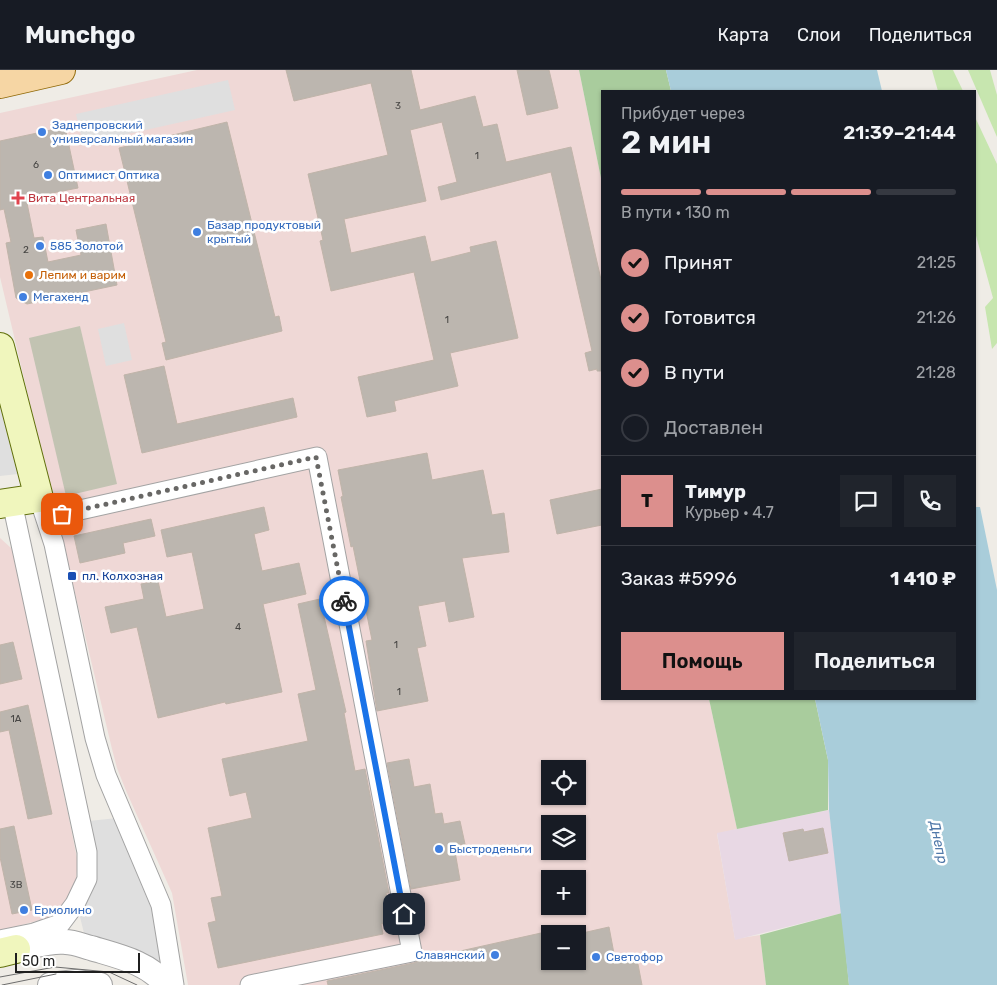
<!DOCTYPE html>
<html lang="ru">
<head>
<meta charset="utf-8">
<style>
  :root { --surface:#171b24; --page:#20242c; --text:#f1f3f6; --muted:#9ea1a6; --line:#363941; --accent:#dc8f8d }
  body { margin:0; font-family:Rubik,sans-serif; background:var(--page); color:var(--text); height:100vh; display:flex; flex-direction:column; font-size:19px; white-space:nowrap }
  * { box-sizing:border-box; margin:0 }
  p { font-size:16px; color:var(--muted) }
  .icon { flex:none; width:28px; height:28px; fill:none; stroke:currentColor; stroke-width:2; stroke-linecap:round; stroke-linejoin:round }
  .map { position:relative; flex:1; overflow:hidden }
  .sheet { position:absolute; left:601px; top:20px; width:375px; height:610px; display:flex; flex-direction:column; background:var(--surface); border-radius:0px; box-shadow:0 1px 4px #0004 }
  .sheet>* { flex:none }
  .buttons { position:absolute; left:541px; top:690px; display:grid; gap:10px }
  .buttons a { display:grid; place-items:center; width:45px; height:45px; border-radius:0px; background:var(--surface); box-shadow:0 1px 4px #0004; font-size:25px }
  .scale { position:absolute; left:15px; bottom:12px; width:125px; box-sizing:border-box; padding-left:5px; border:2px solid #1f1f1f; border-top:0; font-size:14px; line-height:18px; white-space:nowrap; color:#1f1f1f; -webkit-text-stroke:4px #fff; paint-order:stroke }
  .pin { position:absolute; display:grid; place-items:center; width:42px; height:42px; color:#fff; margin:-21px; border-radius:10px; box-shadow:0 2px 8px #0006 }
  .courier { position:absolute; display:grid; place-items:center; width:50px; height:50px; margin:-25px; border:4px solid #1a73e8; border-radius:50%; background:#fff; color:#222; box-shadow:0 1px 6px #0007 }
  .head em { font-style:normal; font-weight:600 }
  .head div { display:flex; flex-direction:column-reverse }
  .head { display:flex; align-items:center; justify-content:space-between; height:85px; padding:0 20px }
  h1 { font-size:32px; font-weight:600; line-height:38px }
  .bar { display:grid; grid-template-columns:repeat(4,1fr); gap:8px 5px; align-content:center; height:60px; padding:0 20px }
  .bar i { height:6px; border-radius:4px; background:var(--line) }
  .bar .on { background:var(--accent) }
  .bar p { grid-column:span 4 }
  .line { display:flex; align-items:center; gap:12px; padding:0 20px; border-top:1px solid var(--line) }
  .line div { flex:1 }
  .round { display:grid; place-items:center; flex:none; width:52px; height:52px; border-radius:0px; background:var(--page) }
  ol { padding:0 20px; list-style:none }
  li { display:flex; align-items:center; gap:15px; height:55px }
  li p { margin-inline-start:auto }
  li .icon { padding:5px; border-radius:50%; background:var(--accent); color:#111; stroke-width:4 }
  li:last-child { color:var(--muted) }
  li i { width:28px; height:28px; border:2px solid var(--line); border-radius:50% }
  .cta { display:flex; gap:10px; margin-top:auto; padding:10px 20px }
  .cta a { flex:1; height:58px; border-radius:0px; background:var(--accent); color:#111; font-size:20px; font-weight:600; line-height:58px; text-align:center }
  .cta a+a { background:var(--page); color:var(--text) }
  header { display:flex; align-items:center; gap:30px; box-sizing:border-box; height:70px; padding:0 25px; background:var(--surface); border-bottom:1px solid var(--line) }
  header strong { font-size:24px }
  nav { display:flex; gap:28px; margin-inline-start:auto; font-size:18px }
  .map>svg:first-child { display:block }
</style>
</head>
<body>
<header>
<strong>Munchgo</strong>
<nav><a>Карта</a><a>Слои</a><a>Поделиться</a></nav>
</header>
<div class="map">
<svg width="997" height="915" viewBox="0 0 997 915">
  <rect width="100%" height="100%" fill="#efece6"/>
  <g fill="#efd8d6" fill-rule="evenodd">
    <path d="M 197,0 L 579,0 L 602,113 L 602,629 L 709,629 L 737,759 L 717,764 L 735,869 L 760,865 L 766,915 L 188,915 L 172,823 L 127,723 L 117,698 L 112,679 L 0,207 L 0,43 ZM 550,699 L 578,699 L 578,726 L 550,726 ZM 550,754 L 578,754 L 578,781 L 550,781 ZM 550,809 L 578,809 L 578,836 L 550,836 ZM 550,864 L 578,864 L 578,891 L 550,891 Z"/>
    <path d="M 0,468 L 11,478 L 17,492 L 78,793 L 76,809 L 70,823 L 60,838 L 47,848 L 0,861 Z"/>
  </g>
  <path fill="#e8d8e4" d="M 829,740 L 842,843 L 735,870 L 717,763 Z"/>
  <path fill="#c2c3b2" d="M 80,256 L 117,414 L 66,426 L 29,268 Z"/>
  <g fill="#c7e6af">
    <path d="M 932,0 L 953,0 L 963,21 L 938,21 Z"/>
    <path d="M 968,0 L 990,0 L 997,25 L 997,67 Z"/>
    <path d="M 975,47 L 997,94 L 997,273 L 992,279 L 985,237 L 993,228 L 975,162 Z"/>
  </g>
  <g fill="#a9cc9d">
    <path d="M 579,0 L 666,0 L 671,21 L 602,21 L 602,113 Z"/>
    <path d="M 709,629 L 815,629 L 828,690 L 828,740 L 737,759 Z"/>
    <path d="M 842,843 L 849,915 L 766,915 L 760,865 Z"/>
  </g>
  <g fill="#dfdfdf">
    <path d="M 228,10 L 235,40 L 83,74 L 76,44 Z"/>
    <path d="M 124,253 L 132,290 L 106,296 L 98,259 Z"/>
    <path d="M 0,330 L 19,397 L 18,404 L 0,406 Z"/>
    <path d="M 117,748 L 151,833 L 162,902 L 85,867 L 79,843 L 89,751 Z"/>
  </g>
  <g fill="#a9cdda">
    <path d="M 666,0 L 877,0 L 882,21 L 671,21 Z"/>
    <path d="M 975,437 L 980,437 L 997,520 L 997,915 L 849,915 L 829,740 L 828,690 L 815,629 L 975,629 Z"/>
  </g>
  <g fill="#bcb6af" stroke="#c0b4a9">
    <path d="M 286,0 L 411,0 L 420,40 L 475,26 L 483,57 L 497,54 L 506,92 L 571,77 L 602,214 L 602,301 L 597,301 L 597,299 L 589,301 L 585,283 L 592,281 L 551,102 L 441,130 L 438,117 L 457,112 L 442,52 L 410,60 L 426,131 L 344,149 L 351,183 L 425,166 L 431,192 L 471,182 L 470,177 L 496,171 L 518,268 L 450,283 L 458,316 L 394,331 L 396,341 L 367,347 L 358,307 L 434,290 L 414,202 L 331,221 L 320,171 L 323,170 L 308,104 L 388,85 L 371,13 L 294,31 Z"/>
    <path d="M 517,0 L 549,0 L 558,38 L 527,45 Z"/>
    <path d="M 227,52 L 275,247 L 279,246 L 282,261 L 166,290 L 162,273 L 166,272 L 119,78 Z"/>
    <path d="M 65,57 L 78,118 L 26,128 L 34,168 L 43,167 L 48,192 L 81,185 L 76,160 L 106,154 L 117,215 L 27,234 L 16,228 L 6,173 L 11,172 L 4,139 L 0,140 L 0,71 Z"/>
    <path d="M 164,296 L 177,354 L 293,328 L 297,347 L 142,383 L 124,305 Z"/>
    <path d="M 427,383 L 432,410 L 483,400 L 492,445 L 504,443 L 509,482 L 462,488 L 474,547 L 449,552 L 445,531 L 418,536 L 426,576 L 417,578 L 428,631 L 377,641 L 366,571 L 372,570 L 353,476 L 351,477 L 341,427 L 343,426 L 338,400 Z"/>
    <path d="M 602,419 L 602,455 L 557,464 L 550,430 Z"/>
    <path d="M 264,437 L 269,460 L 254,464 L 262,501 L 299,493 L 306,524 L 263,534 L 282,622 L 226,634 L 225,632 L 158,648 L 137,557 L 111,563 L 105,537 L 144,529 L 141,514 L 158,511 L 166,547 L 204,539 L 192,482 L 167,487 L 161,460 Z"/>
    <path d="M 151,449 L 155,466 L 123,473 L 125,483 L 80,493 L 74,466 Z"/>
    <path d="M 320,529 L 346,642 L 344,643 L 355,701 L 365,699 L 389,823 L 386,823 L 392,852 L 381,854 L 383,864 L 218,898 L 208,853 L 216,851 L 211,828 L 222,826 L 208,758 L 252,748 L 246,722 L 230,726 L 222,689 L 308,671 L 298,624 L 316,620 L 298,534 Z"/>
    <path d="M 13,572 L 22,609 L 0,614 L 0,575 Z"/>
    <path d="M 28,635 L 52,744 L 28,749 L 9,660 L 0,662 L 0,642 Z"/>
    <path d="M 409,689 L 414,717 L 430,714 L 435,744 L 442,743 L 444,754 L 460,751 L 465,774 L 454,776 L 460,810 L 411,819 L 387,693 Z"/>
    <path d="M 14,756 L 32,840 L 12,844 L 0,787 L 0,759 Z"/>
    <path d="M 823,758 L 828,783 L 789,791 L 783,763 L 803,759 L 804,762 Z"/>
    <path d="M 609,857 L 615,889 L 636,884 L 642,915 L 328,915 L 327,911 L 414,893 L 420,890 L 550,861 L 550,891 L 578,891 L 578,864 Z"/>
  </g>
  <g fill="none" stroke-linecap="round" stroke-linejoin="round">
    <g stroke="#a3a3a3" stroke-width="21">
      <g id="minor">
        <path d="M 39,428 L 62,444 L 317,387 L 412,882 L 250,915"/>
        <path d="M 39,428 L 54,474 L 95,668 L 106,705 L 161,835 L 174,915"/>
        <path d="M 0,870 L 34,863 L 60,854 L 75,834 L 87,809 L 87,782 L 12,432"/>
      </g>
    </g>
    <g stroke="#a3a3a3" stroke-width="26">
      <g id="tertiary">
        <path d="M 16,879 C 30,877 52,870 65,872 C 74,872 83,876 91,878 C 117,886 148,892 166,915"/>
        <path d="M 50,915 L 76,912 L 100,915"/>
      </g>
    </g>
    <g stroke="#61700c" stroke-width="30">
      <g id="secondary">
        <path d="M 0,277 L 39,428 L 0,434"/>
        <path d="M 0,883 L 16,879"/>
      </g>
    </g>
    <g stroke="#916a09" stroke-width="30">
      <path id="primary" d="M 0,14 L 61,0"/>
    </g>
    <use href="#minor" stroke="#fff" stroke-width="19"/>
    <use href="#tertiary" stroke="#fff" stroke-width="24"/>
    <use href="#secondary" stroke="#f0f6bd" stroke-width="28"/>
    <use href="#primary" stroke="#f6d6a4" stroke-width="28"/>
    <g stroke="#6d6d6d" stroke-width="1">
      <path d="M 0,907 L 55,897 L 109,902 L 137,915"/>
      <path d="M 2,915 L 56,904"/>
    </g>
  </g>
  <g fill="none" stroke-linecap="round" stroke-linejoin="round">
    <path stroke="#686765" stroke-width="5" stroke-dasharray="0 9" d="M 62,444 L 316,387 L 344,531"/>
    <path stroke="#1a73e8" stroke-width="6" d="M 344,531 L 404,844"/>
  </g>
  <g fill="#3f7fe0" stroke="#fff" stroke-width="2">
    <circle cx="42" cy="62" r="5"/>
    <circle cx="48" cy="105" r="5"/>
    <circle cx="197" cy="162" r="5"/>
    <circle cx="40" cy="176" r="5"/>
    <circle cx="23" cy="227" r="5"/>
    <circle cx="439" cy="779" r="5"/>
    <circle cx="24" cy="840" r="5"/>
    <circle cx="495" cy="885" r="5"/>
    <circle cx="596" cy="887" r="5"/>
  </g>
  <path fill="#e0444e" stroke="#fff" stroke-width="2" d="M15.5 120.5h5v5h5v5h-5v5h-5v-5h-5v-5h5z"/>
  <circle fill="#e8710a" stroke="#fff" stroke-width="2" cx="29" cy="205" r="5"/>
  <rect fill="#1a4fb4" stroke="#fff" stroke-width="2" x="67" y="501" width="10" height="10" rx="2.5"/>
  <g text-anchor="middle" stroke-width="5" stroke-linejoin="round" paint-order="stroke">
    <g font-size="10" fill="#464543">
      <text x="398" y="39">3</text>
      <text x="477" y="89">1</text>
      <text x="36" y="98">6</text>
      <text x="26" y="183">2</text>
      <text x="447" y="253">1</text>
      <text x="238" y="560">4</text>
      <text x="396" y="578">1</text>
      <text x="399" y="625">1</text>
      <text x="16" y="652">1А</text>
      <text x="16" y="818">3В</text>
    </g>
    <g font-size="12" fill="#366cbe" stroke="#fff" text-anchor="start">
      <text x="52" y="59">Заднепровский<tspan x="52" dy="14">универсальный магазин</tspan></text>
      <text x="58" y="109">Оптимист Оптика</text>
      <text x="207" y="159">Базар продуктовый<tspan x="207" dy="14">крытый</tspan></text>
      <text x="50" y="180">585 Золотой</text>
      <text x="33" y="231">Мегахенд</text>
      <text x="449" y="783">Быстроденьги</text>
      <text x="34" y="844">Ермолино</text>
      <text x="485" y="889" text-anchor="end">Славянский</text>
      <text x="606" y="891">Светофор</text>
    </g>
    <g font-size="12" fill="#be3a42" stroke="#fff" text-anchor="start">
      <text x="28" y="132">Вита Центральная</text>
    </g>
    <g font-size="12" fill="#c56008" stroke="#fff" text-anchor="start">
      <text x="39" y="209">Лепим и варим</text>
    </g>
    <g font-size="12" fill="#164399" stroke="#fff" text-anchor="start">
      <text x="82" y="510">пл. Колхозная</text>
    </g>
    <g font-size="14" font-style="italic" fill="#5179a9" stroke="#fff">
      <text transform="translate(939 772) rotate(78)" y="5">Днепр</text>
    </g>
  </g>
</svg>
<div class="buttons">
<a><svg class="icon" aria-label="locate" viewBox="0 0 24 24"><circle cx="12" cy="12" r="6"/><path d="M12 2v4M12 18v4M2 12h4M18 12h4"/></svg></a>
<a><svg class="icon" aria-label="layers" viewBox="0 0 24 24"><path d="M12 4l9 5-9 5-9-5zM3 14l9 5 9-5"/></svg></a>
<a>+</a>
<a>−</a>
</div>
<div class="scale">50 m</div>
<div class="pin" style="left:62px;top:444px;background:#ea580c"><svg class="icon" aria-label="bag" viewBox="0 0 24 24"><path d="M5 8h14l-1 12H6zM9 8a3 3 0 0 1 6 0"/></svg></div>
<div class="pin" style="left:404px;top:844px;background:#1f2937"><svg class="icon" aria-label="home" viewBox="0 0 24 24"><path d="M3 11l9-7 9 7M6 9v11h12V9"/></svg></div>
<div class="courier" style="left:344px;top:531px"><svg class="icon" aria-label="bike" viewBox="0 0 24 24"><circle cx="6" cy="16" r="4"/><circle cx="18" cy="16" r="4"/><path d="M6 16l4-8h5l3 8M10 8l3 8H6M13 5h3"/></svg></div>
<section class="sheet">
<div class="head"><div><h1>2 мин</h1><p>Прибудет через</p></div><em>21:39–21:44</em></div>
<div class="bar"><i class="on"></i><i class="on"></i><i class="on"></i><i></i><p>В пути · 130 m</p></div>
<ol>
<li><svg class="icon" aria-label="check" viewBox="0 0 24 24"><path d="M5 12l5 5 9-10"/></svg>Принят<p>21:25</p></li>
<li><svg class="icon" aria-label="check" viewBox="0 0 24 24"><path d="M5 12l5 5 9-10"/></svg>Готовится<p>21:26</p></li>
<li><svg class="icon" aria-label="check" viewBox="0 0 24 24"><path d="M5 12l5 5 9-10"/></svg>В пути<p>21:28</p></li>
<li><i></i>Доставлен</li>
</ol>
<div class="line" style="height:90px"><b class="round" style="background:var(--accent);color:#111">Т</b><div><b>Тимур</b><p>Курьер · 4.7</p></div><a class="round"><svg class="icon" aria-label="chat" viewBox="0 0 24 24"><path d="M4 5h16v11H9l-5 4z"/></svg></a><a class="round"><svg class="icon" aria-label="phone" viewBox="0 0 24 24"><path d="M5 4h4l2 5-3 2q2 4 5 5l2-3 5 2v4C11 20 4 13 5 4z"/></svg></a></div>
<div class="line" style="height:65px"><div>Заказ #5996</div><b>1 410 ₽</b></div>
<div class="cta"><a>Помощь</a><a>Поделиться</a></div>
</section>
</div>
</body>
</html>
